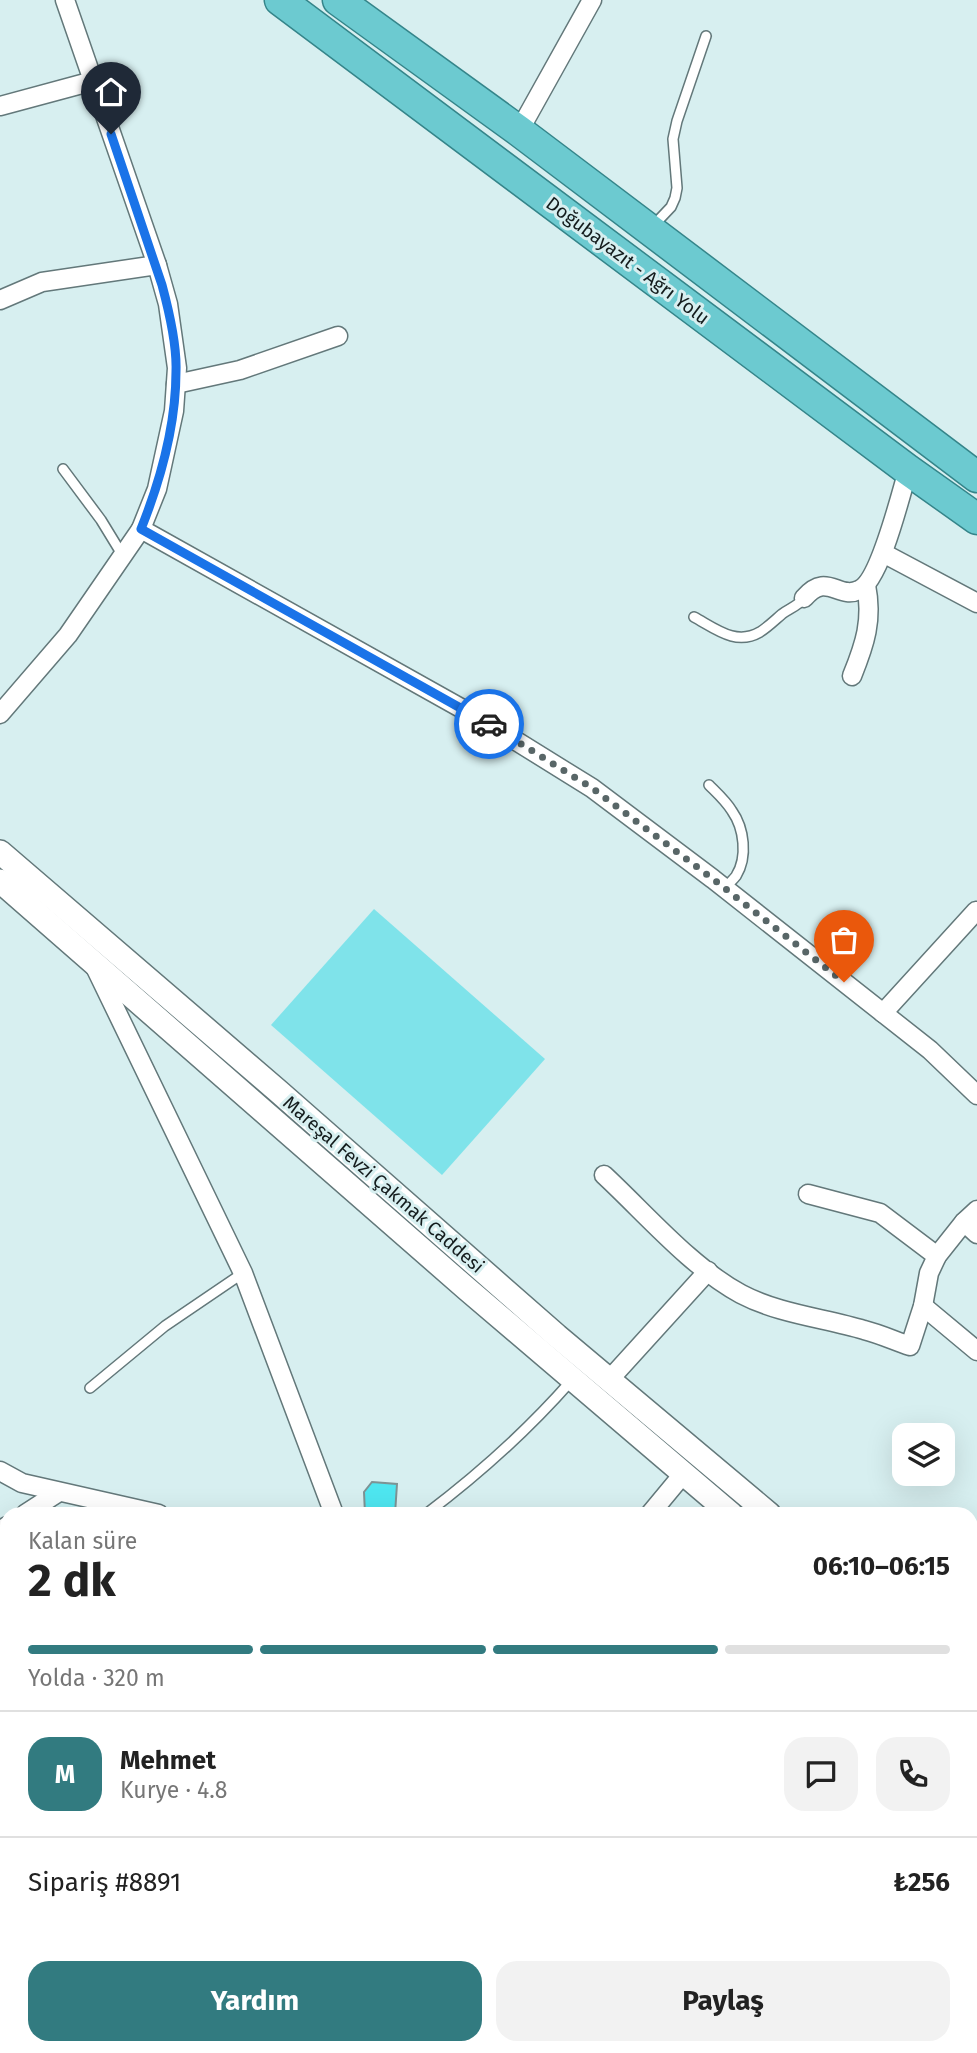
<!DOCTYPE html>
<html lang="tr">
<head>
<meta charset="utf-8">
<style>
  :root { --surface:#fff; --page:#f2f2f2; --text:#222; --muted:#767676; --line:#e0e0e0; --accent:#327b80 }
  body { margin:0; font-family:"Fira Sans",sans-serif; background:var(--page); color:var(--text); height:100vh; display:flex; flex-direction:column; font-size:26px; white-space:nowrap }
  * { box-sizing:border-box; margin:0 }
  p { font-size:23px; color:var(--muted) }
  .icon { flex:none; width:38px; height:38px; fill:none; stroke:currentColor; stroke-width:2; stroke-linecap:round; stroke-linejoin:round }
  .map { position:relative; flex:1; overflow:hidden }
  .details { position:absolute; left:0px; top:1507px; width:978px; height:548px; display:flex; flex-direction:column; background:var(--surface); border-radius:21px 21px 0 0; box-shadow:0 7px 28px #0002 }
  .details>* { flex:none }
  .buttons { position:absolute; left:892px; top:1423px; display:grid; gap:14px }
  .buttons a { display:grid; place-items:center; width:63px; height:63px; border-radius:14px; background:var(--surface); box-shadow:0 7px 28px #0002; font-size:35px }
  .pin { position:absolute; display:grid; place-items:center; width:60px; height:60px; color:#fff; margin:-72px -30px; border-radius:50% 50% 50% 0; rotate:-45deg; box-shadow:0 0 7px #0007 }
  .pin .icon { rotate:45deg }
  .courier { position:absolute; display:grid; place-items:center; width:70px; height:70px; margin:-35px; border:5px solid #1a73e8; border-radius:50%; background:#fff; color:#222; box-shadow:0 2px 9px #0007 }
  .headline em { font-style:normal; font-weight:700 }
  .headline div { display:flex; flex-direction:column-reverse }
  .headline { display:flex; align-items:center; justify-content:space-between; height:119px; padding:0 28px }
  h1 { font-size:46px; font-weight:700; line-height:52px }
  .bar { display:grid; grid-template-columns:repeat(4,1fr); gap:10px 7px; align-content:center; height:84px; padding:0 28px }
  .bar i { height:9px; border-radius:5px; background:var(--line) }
  .bar .selected { background:var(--accent) }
  .bar p { grid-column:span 4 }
  .line { display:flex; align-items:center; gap:18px; padding:0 28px; border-top:2px solid var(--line) }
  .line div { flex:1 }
  .round { display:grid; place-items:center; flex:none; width:74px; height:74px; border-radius:21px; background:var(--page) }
  .primary-button { display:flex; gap:14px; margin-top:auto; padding:14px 28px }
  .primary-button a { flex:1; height:80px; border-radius:21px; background:var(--accent); color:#fff; font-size:28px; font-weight:700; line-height:80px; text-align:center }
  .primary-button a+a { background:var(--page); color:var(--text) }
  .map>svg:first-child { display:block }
</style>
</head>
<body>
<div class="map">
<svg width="977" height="2053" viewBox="0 0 977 2053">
  <rect width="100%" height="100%" fill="#d7eff0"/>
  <path fill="#7fe3ea" d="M 374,909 L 545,1059 L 442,1175 L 271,1025 Z"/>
  <path fill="#4ee6f0" stroke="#7d9394" stroke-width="2" d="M 372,1482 L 397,1484 L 395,1514 L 365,1514 L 364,1492 Z"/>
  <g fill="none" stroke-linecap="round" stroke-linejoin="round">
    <g stroke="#63787a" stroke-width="12">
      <g id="service">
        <path d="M 653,226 L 671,207 L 675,198 L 677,188 L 673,139 L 677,121 L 706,36"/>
        <path d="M 63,469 L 101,520 L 123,556"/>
        <path d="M 694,617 C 716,629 736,646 760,632 C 768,627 775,620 782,614 C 790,608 798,606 804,598"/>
        <path d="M 709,785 C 717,793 726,801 732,811 C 744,828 748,857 736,876 C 733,880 728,884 725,889"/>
        <path d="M 90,1388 L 165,1326 L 243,1273"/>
        <path d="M 426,1514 C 479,1474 527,1431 571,1381"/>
        <path d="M 0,1976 L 7,1977"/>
        <path d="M 0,2032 L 7,2023"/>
      </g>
    </g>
    <g stroke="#63787a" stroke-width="21">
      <g id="minor">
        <path d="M 0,106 L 93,81"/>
        <path d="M 519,131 L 592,0"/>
        <path d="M 0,300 L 42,282 L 157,265"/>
        <path d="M 176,384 L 240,370 L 338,336"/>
        <path d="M 141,529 L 484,721 L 592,788 L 713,879 L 930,1050 L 977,1095"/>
        <path d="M 883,553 L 977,603"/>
        <path d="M 804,598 C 827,571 838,600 859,590 C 880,581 901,493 908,470"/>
        <path d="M 852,676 C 865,644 873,620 866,585"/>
        <path d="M 0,714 L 68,635 L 141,529 L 157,489 L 174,411 L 177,368 L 168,304 L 157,265 L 65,0"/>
        <path d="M 95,967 L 243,1273 L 334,1514"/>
        <path d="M 883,1013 L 976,911"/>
        <path d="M 604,1175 C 646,1214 691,1267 741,1294 C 779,1314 824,1318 864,1330 C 880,1334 895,1341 910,1346 L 923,1306 L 929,1273 L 937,1256 L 964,1222 L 977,1210"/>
        <path d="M 808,1194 L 880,1213 L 937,1256"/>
        <path d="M 964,1222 L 977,1234"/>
        <path d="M 923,1306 L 977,1351"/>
        <path d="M 609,1380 L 708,1271"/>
        <path d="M 0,1471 L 22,1483 L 159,1514"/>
        <path d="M 25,1514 L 59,1492"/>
        <path d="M 650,1514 L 684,1473"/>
        <path d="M 0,1531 L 7,1526"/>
        <path d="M 971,1567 L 977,1561"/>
        <path d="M 971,1802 L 977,1792"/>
        <path d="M 971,1848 L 977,1859"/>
        <path d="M 449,2048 L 451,2053"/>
        <path d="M 891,2048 L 894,2053"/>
      </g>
    </g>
    <g stroke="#63787a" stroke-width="26">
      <g id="tertiary">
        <path d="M 0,852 L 278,1091 L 557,1336 L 769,1514"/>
        <path d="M 0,881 L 467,1289 L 731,1514"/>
        <path d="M 971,1700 L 977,1705"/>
        <path d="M 971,1733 L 977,1738"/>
      </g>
    </g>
    <g stroke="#35858a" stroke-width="33">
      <g id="trunk">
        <path d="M 280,0 L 908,470 L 977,519"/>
        <path d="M 338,0 L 519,131 L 977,477"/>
      </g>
    </g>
    <use href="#service" stroke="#fff" stroke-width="9"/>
    <use href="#minor" stroke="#fff" stroke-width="18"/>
    <use href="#tertiary" stroke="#fff" stroke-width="23"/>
    <use href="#trunk" stroke="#6ccad0" stroke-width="30"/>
  </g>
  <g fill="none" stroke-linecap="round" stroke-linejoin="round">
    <path stroke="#586667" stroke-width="7" stroke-dasharray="0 12.6" d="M 489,724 L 592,788 L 713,879 L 844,982"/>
    <path stroke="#1a73e8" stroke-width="9" d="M 111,134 L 162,285 C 169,311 177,344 176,371 C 176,425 161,479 141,529 L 489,724"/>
  </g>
  <g text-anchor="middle" stroke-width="6" stroke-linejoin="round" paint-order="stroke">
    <g font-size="19" fill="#141c1d" stroke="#d7eff0">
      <text transform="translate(628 260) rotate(37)" y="7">Doğubayazıt - Ağrı Yolu</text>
      <text transform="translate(384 1184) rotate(41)" y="7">Mareşal Fevzi Çakmak Caddesi</text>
    </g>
  </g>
</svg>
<div class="buttons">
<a><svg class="icon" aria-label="layers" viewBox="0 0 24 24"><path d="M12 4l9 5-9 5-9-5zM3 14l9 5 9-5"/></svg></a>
</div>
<div class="pin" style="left:844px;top:982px;background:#ea580c"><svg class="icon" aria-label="bag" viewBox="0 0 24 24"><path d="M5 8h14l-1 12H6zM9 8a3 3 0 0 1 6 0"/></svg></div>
<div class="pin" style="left:111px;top:134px;background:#1f2937"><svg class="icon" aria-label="home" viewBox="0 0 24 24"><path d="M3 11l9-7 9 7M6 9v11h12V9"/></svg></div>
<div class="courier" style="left:489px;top:724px"><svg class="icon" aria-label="car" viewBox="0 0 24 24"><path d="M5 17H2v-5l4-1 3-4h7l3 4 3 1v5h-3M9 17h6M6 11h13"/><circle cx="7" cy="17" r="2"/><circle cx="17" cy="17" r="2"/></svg></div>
<section class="details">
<div class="headline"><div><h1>2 dk</h1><p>Kalan süre</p></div><em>06:10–06:15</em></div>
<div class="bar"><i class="selected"></i><i class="selected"></i><i class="selected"></i><i></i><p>Yolda · 320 m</p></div>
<div class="line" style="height:126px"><b class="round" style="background:var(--accent);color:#fff">M</b><div><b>Mehmet</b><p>Kurye · 4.8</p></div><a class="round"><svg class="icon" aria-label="chat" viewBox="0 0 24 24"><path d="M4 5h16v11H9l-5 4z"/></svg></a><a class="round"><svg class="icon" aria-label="phone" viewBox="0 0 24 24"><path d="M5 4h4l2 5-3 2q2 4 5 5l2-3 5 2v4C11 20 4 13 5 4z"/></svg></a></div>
<div class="line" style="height:91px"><div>Sipariş #8891</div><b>₺256</b></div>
<div class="primary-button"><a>Yardım</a><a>Paylaş</a></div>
</section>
</div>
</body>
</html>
